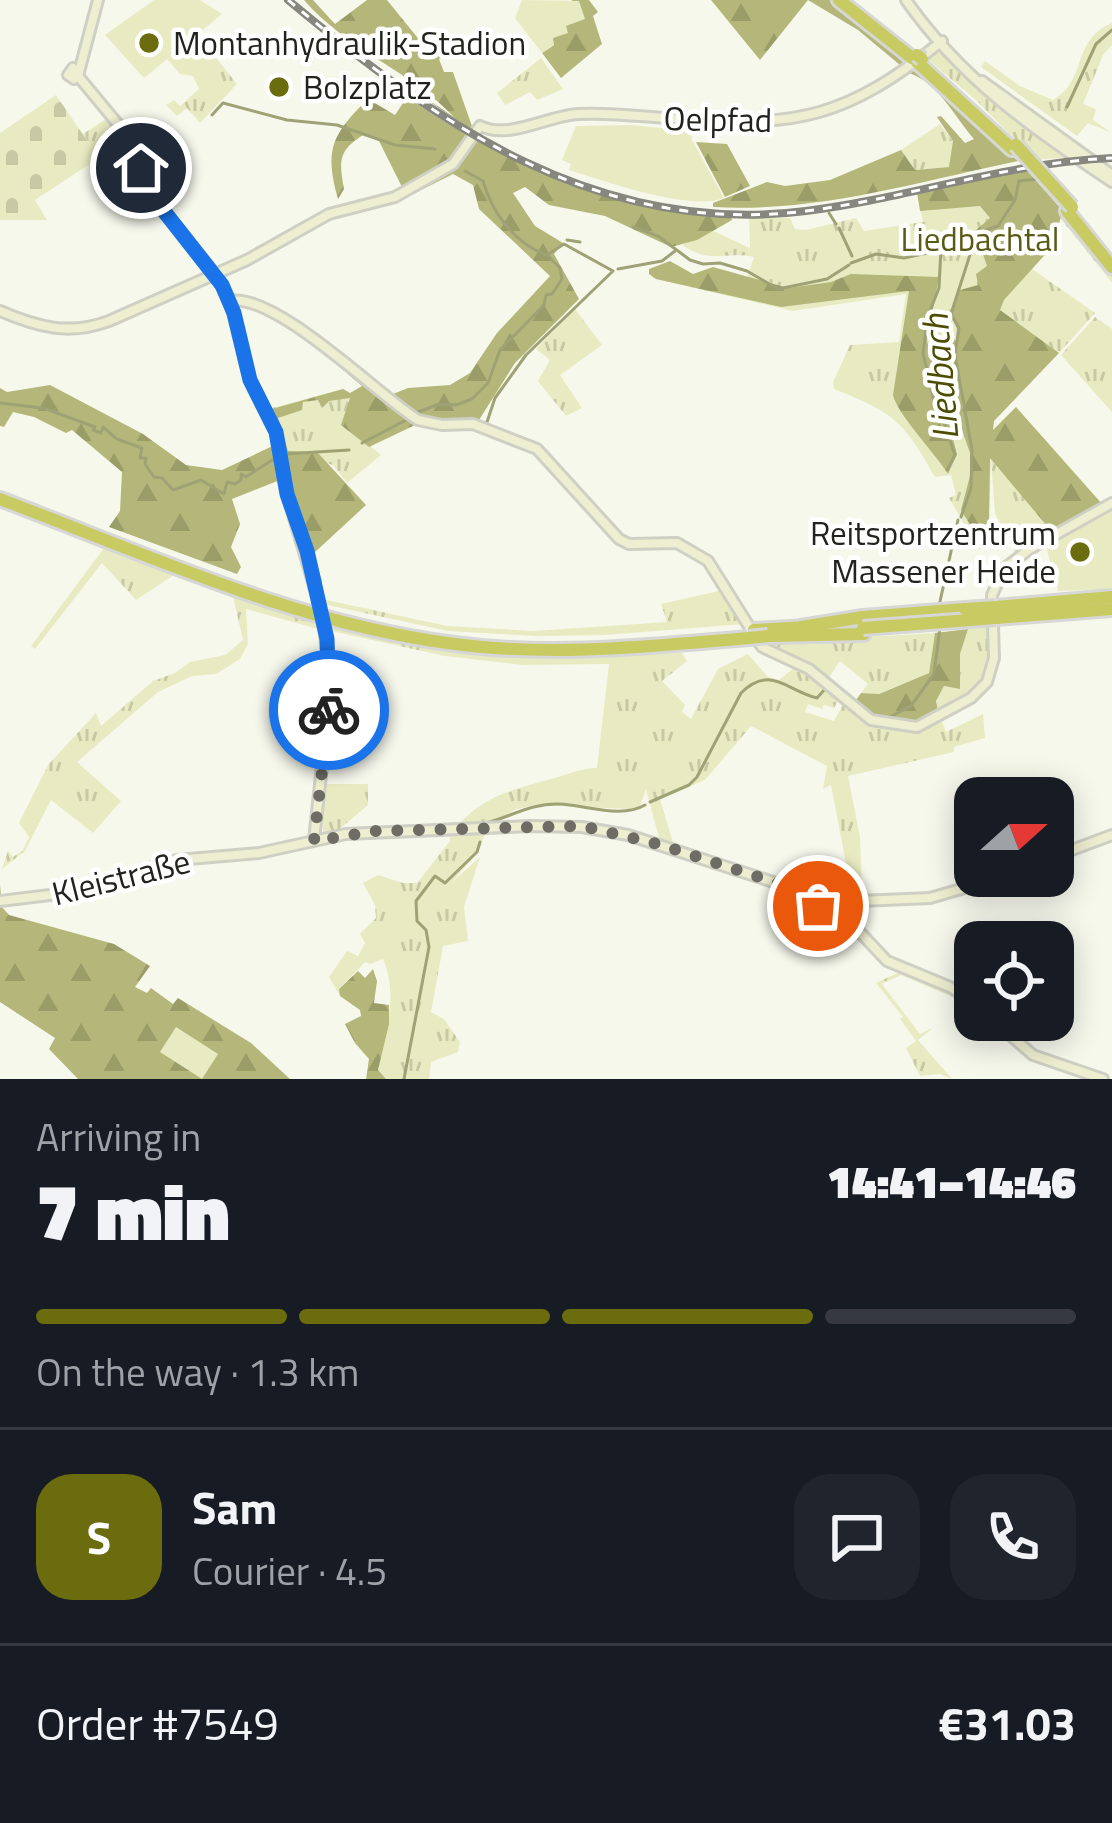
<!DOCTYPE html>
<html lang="en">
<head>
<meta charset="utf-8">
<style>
  :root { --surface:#171b24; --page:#20242c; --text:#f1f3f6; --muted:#9ea1a6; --line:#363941; --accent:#6b6c0e }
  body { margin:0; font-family:"Titillium Web",sans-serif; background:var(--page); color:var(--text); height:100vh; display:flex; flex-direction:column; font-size:45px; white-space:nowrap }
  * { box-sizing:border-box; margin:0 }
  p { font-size:39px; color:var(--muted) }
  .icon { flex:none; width:66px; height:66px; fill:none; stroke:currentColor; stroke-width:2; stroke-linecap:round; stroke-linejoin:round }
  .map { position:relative; height:1079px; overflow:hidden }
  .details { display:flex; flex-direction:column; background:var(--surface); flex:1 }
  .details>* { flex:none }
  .needle { width:78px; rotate:69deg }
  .fabs { position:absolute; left:954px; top:777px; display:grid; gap:24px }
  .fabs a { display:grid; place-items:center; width:120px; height:120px; border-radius:24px; background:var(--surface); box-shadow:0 6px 30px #0003; font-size:60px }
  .pin { position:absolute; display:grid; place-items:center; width:102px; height:102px; color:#fff; margin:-51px; border:6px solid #fff; border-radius:50%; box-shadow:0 3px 12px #0007 }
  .courier { position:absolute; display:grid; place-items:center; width:120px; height:120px; margin:-60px; border:9px solid #1a73e8; border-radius:50%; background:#fff; color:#222; box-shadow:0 3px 15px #0007 }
  .head em { font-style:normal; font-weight:800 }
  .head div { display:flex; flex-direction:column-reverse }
  .head { display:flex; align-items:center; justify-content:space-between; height:204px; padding:0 36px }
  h1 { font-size:78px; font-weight:800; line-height:90px }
  .bar { display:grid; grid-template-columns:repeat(4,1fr); gap:18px 12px; align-content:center; height:144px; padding:0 36px }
  .bar i { height:15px; border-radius:9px; background:var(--line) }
  .bar .selected { background:var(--accent) }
  .bar p { grid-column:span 4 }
  .line { display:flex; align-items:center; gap:30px; padding:0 36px; border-top:3px solid var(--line) }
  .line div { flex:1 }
  .round { display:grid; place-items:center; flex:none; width:126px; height:126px; border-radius:36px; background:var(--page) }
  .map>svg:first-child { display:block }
</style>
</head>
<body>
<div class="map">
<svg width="1112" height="1079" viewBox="0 0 1112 1079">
  <defs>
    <pattern id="grass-tufts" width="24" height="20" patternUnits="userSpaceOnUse" patternTransform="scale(3)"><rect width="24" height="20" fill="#e8ebc1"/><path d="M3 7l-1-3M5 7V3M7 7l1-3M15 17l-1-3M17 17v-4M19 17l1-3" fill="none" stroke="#c7c9a5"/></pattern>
    <pattern id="forest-firs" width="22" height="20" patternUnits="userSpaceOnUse" patternTransform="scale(3)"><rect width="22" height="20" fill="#b4b779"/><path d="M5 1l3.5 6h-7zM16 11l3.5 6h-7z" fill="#9a9d68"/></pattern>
    <pattern id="cemetery-stones" width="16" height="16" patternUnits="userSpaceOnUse" patternTransform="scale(3)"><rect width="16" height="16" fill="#e8ebc1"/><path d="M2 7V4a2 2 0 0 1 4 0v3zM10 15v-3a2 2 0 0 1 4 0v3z" fill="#c7c9a5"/></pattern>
  </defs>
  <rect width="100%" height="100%" fill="#f7f8ec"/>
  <g fill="url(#grass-tufts)">
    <path d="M 1112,23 L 1112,45 L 1103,55 L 1083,104 L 1096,109 L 1093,120 L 1112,133 L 1088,123 L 1077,136 L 981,67 L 985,61 L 1020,86 L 1053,100 C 1089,79 1070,41 1112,23 Z"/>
    <path d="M 197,34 L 237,84 L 200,123 L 187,108 L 177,116 L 166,105 L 174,100 L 180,106 L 199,89 L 193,76 L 180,74 L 167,59 Z"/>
    <path d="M 938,50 L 944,51 L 1001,108 L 1071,157 L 1034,160 L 977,101 L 925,57 Z"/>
    <path d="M 541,58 L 563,89 L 537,100 L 530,92 L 505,105 L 497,93 Z"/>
    <path d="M 109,117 L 125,137 L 138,165 L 114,181 L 83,134 Z"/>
    <path d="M 940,124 L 953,141 L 950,167 L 915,170 L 901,150 Z"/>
    <path d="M 1024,167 L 1103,261 L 1112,274 L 1112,283 L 1060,218 L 1051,248 L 1032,269 L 1095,313 L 1059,353 L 1000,311 L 990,458 L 1050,529 L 1015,552 L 995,514 L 991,460 L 989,523 L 998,538 L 979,550 L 949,498 L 956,495 L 951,475 L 935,477 C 903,420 894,413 834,389 L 833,382 L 850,345 L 899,342 L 906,294 L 793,311 L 652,278 L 654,270 L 745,283 L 754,257 C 722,251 713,265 682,245 L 711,230 L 750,248 L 749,218 L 790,218 L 795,229 L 806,230 L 856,218 L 864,231 L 923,222 L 917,192 Z"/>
    <path d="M 575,309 L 602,345 L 560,375 L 582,408 L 566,416 L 538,381 L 550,360 L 536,349 Z"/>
    <path d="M 1095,317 L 1112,329 L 1112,412 L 1061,355 Z"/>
    <path d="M 243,330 L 260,391 L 272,408 L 343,389 L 351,398 L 348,427 L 381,455 L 347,483 L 333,465 L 285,451 L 274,420 L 258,393 Z"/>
    <path d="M 107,544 L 321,621 L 324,654 L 318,629 L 246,609 L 248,644 L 240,659 L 216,674 L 192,676 L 158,692 L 77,762 L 121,801 L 93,833 L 51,800 L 25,851 L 2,869 L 8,851 L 13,857 L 23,850 L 29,837 L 19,823 L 48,765 L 96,713 L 101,726 L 153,681 L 175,673 L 190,662 L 225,655 L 243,640 L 233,597 L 174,575 L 136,600 L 102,563 L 35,649 L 31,646 Z"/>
    <path d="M 723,590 L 744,624 L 605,635 L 536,636 L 448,631 L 323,604 L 322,599 L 447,626 L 534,631 L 667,622 L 661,604 Z"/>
    <path d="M 329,624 C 448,657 559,659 682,653 L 687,661 L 662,681 L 685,705 L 682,712 L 691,719 L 718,669 L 748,654 L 768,677 L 779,680 L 794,668 L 760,643 L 935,633 L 929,673 L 878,694 L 861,693 L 868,684 L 840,661 L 826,682 L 841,695 L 834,708 L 824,705 L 822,709 L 808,704 L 805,712 L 834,721 L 846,699 L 863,716 L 940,717 L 946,732 L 983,714 L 985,738 L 954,747 L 954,752 L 848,776 L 860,837 L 862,893 L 913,894 L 999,876 L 915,898 L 852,897 L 855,886 L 850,884 L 831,785 L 823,789 L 827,766 L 751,726 L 705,780 L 660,799 L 674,846 L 659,838 L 646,789 L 640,806 L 630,809 L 534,805 L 514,810 L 494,824 L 458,825 C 486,795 512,790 551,779 C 567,775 580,768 597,768 L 609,664 L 522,665 L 445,656 L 331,631 Z"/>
    <path d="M 991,627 C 993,681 984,688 939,715 L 936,701 L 944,686 L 960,688 L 960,654 L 968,629 Z"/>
    <path d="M 325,784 L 368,784 L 368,805 L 336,832 L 324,835 L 321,819 Z"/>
    <path d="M 486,830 L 479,851 L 451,883 L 480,857 L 464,907 L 468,941 L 443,946 L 431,1012 L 444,1019 L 460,1042 L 458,1052 L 431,1062 L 429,1079 L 386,1079 L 378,1071 C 385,1034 399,994 383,959 L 370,964 L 365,962 L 339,989 L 340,996 L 329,977 L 347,951 L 358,956 L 365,943 L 360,934 L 376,918 L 375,905 L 363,883 L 378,875 L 403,883 L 417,883 L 450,841 L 450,831 Z"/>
    <path d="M 902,971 L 934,982 L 966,1001 L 961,1006 L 955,998 L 901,975 L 882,984 L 920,1034 L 934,1027 L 918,1040 L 952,1079 L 940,1074 L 920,1076 L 906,1048 L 916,1041 L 900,1019 L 903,1017 L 876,983 Z"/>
  </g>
  <g fill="url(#forest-firs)">
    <path d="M 304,0 L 313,0 L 335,24 L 367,0 L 387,0 L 417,37 L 443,49 L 444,56 L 439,59 L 444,72 L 453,72 L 474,132 L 374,64 L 454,117 C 411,71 346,49 304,0 Z"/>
    <path d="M 572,0 L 589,0 L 598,12 L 593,16 L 602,44 L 561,78 L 542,53 L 554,45 L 552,39 L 566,26 Z"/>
    <path d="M 711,0 L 834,0 L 910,61 L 900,65 L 858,30 L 808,0 L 760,60 Z"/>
    <path d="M 914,65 L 1018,161 C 916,182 818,213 713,207 L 713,203 L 767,182 L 785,186 L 830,180 L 901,150 L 915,170 L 949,167 L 953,141 L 937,117 L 941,116 L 965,143 L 974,139 C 953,115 938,81 906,72 Z"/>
    <path d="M 407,97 C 504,164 612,212 731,216 L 732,220 L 697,240 L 671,247 L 605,216 L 549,205 L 525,187 L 513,193 L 535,226 L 563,243 L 554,254 L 579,299 L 515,363 L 479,420 L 442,422 L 419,417 L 413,426 L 369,447 L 341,425 L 350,398 L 329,401 L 322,408 L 318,400 L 303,402 L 302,410 L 278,418 L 288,451 L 317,452 L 366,505 L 314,553 L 322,582 L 318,584 L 291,495 L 282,436 L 258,393 L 241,331 L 260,391 L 272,409 L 343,389 L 350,393 L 362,386 L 301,334 L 238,302 L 230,293 C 280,298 353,363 393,394 L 408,388 L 450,385 L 470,373 L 497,333 L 550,276 L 479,209 L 473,185 L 453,174 L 407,197 L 379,141 L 363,135 C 338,151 339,161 344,189 L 338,199 C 324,150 332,134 368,99 L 395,115 Z"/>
    <path d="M 696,142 L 727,144 L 750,186 L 725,197 Z"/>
    <path d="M 1024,167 L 1063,211 L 1051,248 L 1004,300 L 1000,310 L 1059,353 L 994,421 L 993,430 L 1016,407 L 1103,505 L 1052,532 L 990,458 L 989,523 L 980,541 L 961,510 L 970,476 L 970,453 L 962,430 L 949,341 L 956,340 L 957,329 L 951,315 L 960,290 L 978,285 L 976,274 L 987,266 L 975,231 L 990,218 L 980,206 L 920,211 L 917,192 Z"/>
    <path d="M 670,261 L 693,274 L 713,267 L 788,288 L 831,282 L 851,274 L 939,277 L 927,341 L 957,454 L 948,474 C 935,453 897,414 893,395 L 909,291 L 781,307 L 656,279 L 649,274 L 649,269 Z"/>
    <path d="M 50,385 L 143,434 L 186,465 L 222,470 L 279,443 L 283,472 L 280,480 L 232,499 L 240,524 L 231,547 L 241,567 L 237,574 L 109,527 L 120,511 L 122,472 L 72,430 L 66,433 L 34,417 L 13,412 L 4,427 L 0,426 L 0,388 L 7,392 Z"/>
    <path d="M 968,629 L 960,654 L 960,689 L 944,686 L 936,701 L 939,715 C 912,731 877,724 854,703 L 861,693 L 879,694 L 929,673 L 935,633 Z"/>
    <path d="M 0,884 L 2,907 L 9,915 L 114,944 L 150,966 L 135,987 L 147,993 L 151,988 L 173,1004 L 178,998 L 251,1043 L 290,1079 L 78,1079 L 49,1049 L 55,1038 L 0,1002 Z"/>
    <path d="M 373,969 L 377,981 L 374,1003 L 389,1005 L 389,1024 L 378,1070 L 386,1079 L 366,1079 L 369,1059 L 355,1043 L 345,1024 L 361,1016 L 360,1010 L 340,996 L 339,989 L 358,971 L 365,978 Z"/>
  </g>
  <path fill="url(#cemetery-stones)" d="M 56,95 L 99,158 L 35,200 L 47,220 L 0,220 L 0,133 Z"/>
  <g fill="#e8ebc1">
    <path d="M 154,0 L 200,0 L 222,14 L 144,78 L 105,35 Z"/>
    <path d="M 522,0 L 579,1 L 585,19 L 566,26 L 568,33 L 553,38 L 554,45 L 542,53 L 515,18 Z"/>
    <path d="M 631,125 L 692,131 L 692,140 L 724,198 C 692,212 604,181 569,170 L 571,164 L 562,160 L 576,126 Z"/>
    <path d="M 1112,508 L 1112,589 L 1058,591 L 1045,543 Z"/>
    <path d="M 176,1027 L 218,1054 L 202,1079 L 160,1052 Z"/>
  </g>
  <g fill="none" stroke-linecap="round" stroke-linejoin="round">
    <g stroke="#9fa275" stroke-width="3">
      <path d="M 223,103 L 287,120 L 337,125 L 395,145 L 435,149"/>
      <path d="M 1067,107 L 1096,44 L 1112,30"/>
      <path d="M 212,115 L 222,104"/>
      <path d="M 465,171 L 483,181 C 492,212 513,242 546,255"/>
      <path d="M 829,213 L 836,224"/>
      <path d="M 633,227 L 658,236 L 690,260 L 703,264 L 720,263 L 747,271 L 778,289 L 827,279 L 849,265"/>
      <path d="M 839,228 L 852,256"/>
      <path d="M 567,240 L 580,242"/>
      <path d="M 941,248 L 939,288 L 928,316 L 923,353 L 937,414 L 943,420 L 955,455 L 947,470"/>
      <path d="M 851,263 L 876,254 L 904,258 L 937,251 L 945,244 L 998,226 L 1015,200 L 1019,181 L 1037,179"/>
      <path d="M 618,269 L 662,261 L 675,251"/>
      <path d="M 0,403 L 42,408"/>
      <path d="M 46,409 L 95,427 L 93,430 L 101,433 L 103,427 L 117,439 L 142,448 L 140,458 L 146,458 L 145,464 L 154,477 L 162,478 L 173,490 L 201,480 L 224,494 L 227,482 L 235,484 L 241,480 L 241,474 L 246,477 L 277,457"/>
      <path d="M 413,414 L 439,404 L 456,405 L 472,399 L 488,383 L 500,350 L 544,305 L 546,295 L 552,294 L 562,279 L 560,268 L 547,255 L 564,244 L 613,271 L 526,355 L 495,398 L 486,425"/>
      <path d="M 362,443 L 408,419"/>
      <path d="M 285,454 L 349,450"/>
      <path d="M 961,517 L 971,488 L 972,450 L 955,355 L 959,328 L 951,314 L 976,236"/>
      <path d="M 939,606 L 958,520"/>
      <path d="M 886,719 L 911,706 L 934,674 L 940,627"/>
      <path d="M 650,802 L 689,785 L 697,777 L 741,693 C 771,664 787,691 817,698 L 825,689"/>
      <path d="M 486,823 C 510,817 532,803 559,804 C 586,805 621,819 645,805"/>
      <path d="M 404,1079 L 429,947 L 426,930 L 417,921 L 416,901 L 435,876 L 445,883 L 477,852 L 480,842"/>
    </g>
    <g stroke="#cfd0c4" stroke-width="14">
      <g id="secondary">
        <path d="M 906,0 C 961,79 1033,129 1112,182"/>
        <path d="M 73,68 L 79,73 L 74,79 L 68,75 Z"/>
        <path d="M 79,72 L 98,0"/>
        <path d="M 78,76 L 126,134 L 156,201 L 214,273 L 230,301 L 250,380 L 276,432 L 287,494 L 317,596"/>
        <path d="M 982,81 L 1112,175"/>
        <path d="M 230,301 C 275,292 378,395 418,420 L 442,425 L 473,424 L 537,449 L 619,539 L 629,544 L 677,543 L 708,561 L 762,647 L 809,669 L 871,720 L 917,727 L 971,698 L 987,682 L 994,658 L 992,595 L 1004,569 L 1028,550 L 1112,503"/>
        <path d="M 0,311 C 37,327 69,336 109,321 L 247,260 L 329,214 L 395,197 L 453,164 L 480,126 C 510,140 546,116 578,114 C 611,112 645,117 679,119 C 799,128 847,117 942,41"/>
        <path d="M 314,840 L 331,682 L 324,627"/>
        <path d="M 1053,857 L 1112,835"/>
        <path d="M 798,890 L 800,906 L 837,908 L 887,961 L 950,987 L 975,1003"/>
        <path d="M 0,901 L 58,894 L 177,860 L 259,853 L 346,834 L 530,826 L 582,827 L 628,835 L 798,890 L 860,901 L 930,898 L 1006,876"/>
        <path d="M 993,1020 L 1033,1055 L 1103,1079"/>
      </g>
    </g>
    <g stroke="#d7d7d6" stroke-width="18">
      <g id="highway">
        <path d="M 839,0 L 912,58"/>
        <path d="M 917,62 L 1012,149"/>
        <path d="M 1067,211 L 1112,267"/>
        <path d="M 0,499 C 148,555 297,624 455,644 C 553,657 651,646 749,638"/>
        <path d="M 996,607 L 1112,597"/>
        <path d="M 996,618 L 1112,609"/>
        <path d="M 801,627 L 863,617 L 965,609"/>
        <path d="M 754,630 L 808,627"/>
        <path d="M 769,636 L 864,634"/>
      </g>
    </g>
    <use href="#secondary" stroke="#eeefd0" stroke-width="8"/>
    <use href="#highway" stroke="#c8cb61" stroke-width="12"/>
    <g stroke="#878780" stroke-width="8">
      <path id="rail" d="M 288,0 C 438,125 599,237 806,211 C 910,198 1005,163 1112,158"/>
    </g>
    <use href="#rail" stroke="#fff" stroke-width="3" stroke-dasharray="9" stroke-linecap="butt"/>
    <g stroke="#cfd0c4" stroke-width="14" stroke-linecap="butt">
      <path id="secondary-bridge" d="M 317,596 L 324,627"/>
    </g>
    <g stroke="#d7d7d6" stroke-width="18" stroke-linecap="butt">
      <g id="highway-bridge">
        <path d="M 917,55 L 922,59"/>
        <path d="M 1016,145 L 1072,207"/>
        <path d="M 965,609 L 996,607"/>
        <path d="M 863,628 L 996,618"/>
        <path d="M 749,638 L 768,636"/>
      </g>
    </g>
    <use href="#secondary-bridge" stroke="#eeefd0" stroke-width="8"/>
    <use href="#highway-bridge" stroke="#c8cb61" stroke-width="12"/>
  </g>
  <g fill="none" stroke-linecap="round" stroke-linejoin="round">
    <path stroke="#6d6d66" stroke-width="12" stroke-dasharray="0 21.6" d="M 329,710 L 314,841 L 376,831 L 582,826 L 658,844 L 798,890 L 798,905 L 818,906"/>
    <path stroke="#1a73e8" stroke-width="15" d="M 141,168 L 156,201 L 222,285 L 234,313 L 250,380 L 276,432 L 287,494 L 307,551 L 327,639 L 329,710"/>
  </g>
  <g fill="#6b6c0e" stroke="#fff" stroke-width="4.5">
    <circle cx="149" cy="43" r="12"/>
    <circle cx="279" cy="87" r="12"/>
    <circle cx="1080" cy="552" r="12"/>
  </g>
  <g text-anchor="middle" stroke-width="9" stroke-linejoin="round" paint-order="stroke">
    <g font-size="33" fill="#22221e" stroke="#fff" text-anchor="start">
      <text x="173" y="55">Montanhydraulik-Stadion</text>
      <text x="303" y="99">Bolzplatz</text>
      <text x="1056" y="545" text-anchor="end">Reitsportzentrum<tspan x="1056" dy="38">Massener Heide</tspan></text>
    </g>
    <g font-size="33" fill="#22221e" stroke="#fff">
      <text transform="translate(718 119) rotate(1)" y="12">Oelpfad</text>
      <text transform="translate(121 877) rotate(-14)" y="12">Kleistraße</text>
    </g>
    <g font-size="33" fill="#595a13" stroke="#fff">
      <text x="980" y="251">Liedbachtal</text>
    </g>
    <g font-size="36" font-style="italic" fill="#4c4d00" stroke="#fff">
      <text transform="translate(940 377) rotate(-95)" y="13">Liedbach</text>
    </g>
  </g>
</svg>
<div class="fabs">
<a><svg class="needle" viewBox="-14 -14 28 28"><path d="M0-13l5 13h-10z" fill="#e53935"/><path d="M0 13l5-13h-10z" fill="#9ea1a6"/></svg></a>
<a><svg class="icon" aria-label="locate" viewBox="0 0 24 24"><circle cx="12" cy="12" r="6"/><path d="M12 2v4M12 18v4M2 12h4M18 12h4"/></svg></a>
</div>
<div class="pin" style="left:818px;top:906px;background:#ea580c"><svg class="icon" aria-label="bag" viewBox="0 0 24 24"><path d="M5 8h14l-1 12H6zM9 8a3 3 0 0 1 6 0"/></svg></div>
<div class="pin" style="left:141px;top:168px;background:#1f2937"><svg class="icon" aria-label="home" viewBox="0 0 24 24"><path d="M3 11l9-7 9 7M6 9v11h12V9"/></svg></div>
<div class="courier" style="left:329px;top:710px"><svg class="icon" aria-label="bike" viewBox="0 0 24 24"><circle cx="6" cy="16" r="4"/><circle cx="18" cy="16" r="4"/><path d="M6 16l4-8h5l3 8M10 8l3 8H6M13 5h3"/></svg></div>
</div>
<section class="details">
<div class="head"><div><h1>7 min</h1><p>Arriving in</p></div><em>14:41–14:46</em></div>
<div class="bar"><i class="selected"></i><i class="selected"></i><i class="selected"></i><i></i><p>On the way · 1.3 km</p></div>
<div class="line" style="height:216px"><b class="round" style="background:var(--accent);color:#fff">S</b><div><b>Sam</b><p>Courier · 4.5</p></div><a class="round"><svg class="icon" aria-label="chat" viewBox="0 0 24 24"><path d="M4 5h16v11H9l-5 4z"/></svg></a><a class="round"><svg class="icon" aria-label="phone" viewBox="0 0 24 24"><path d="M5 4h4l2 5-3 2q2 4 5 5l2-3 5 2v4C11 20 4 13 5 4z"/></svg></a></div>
<div class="line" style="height:156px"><div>Order #7549</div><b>€31.03</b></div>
</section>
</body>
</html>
